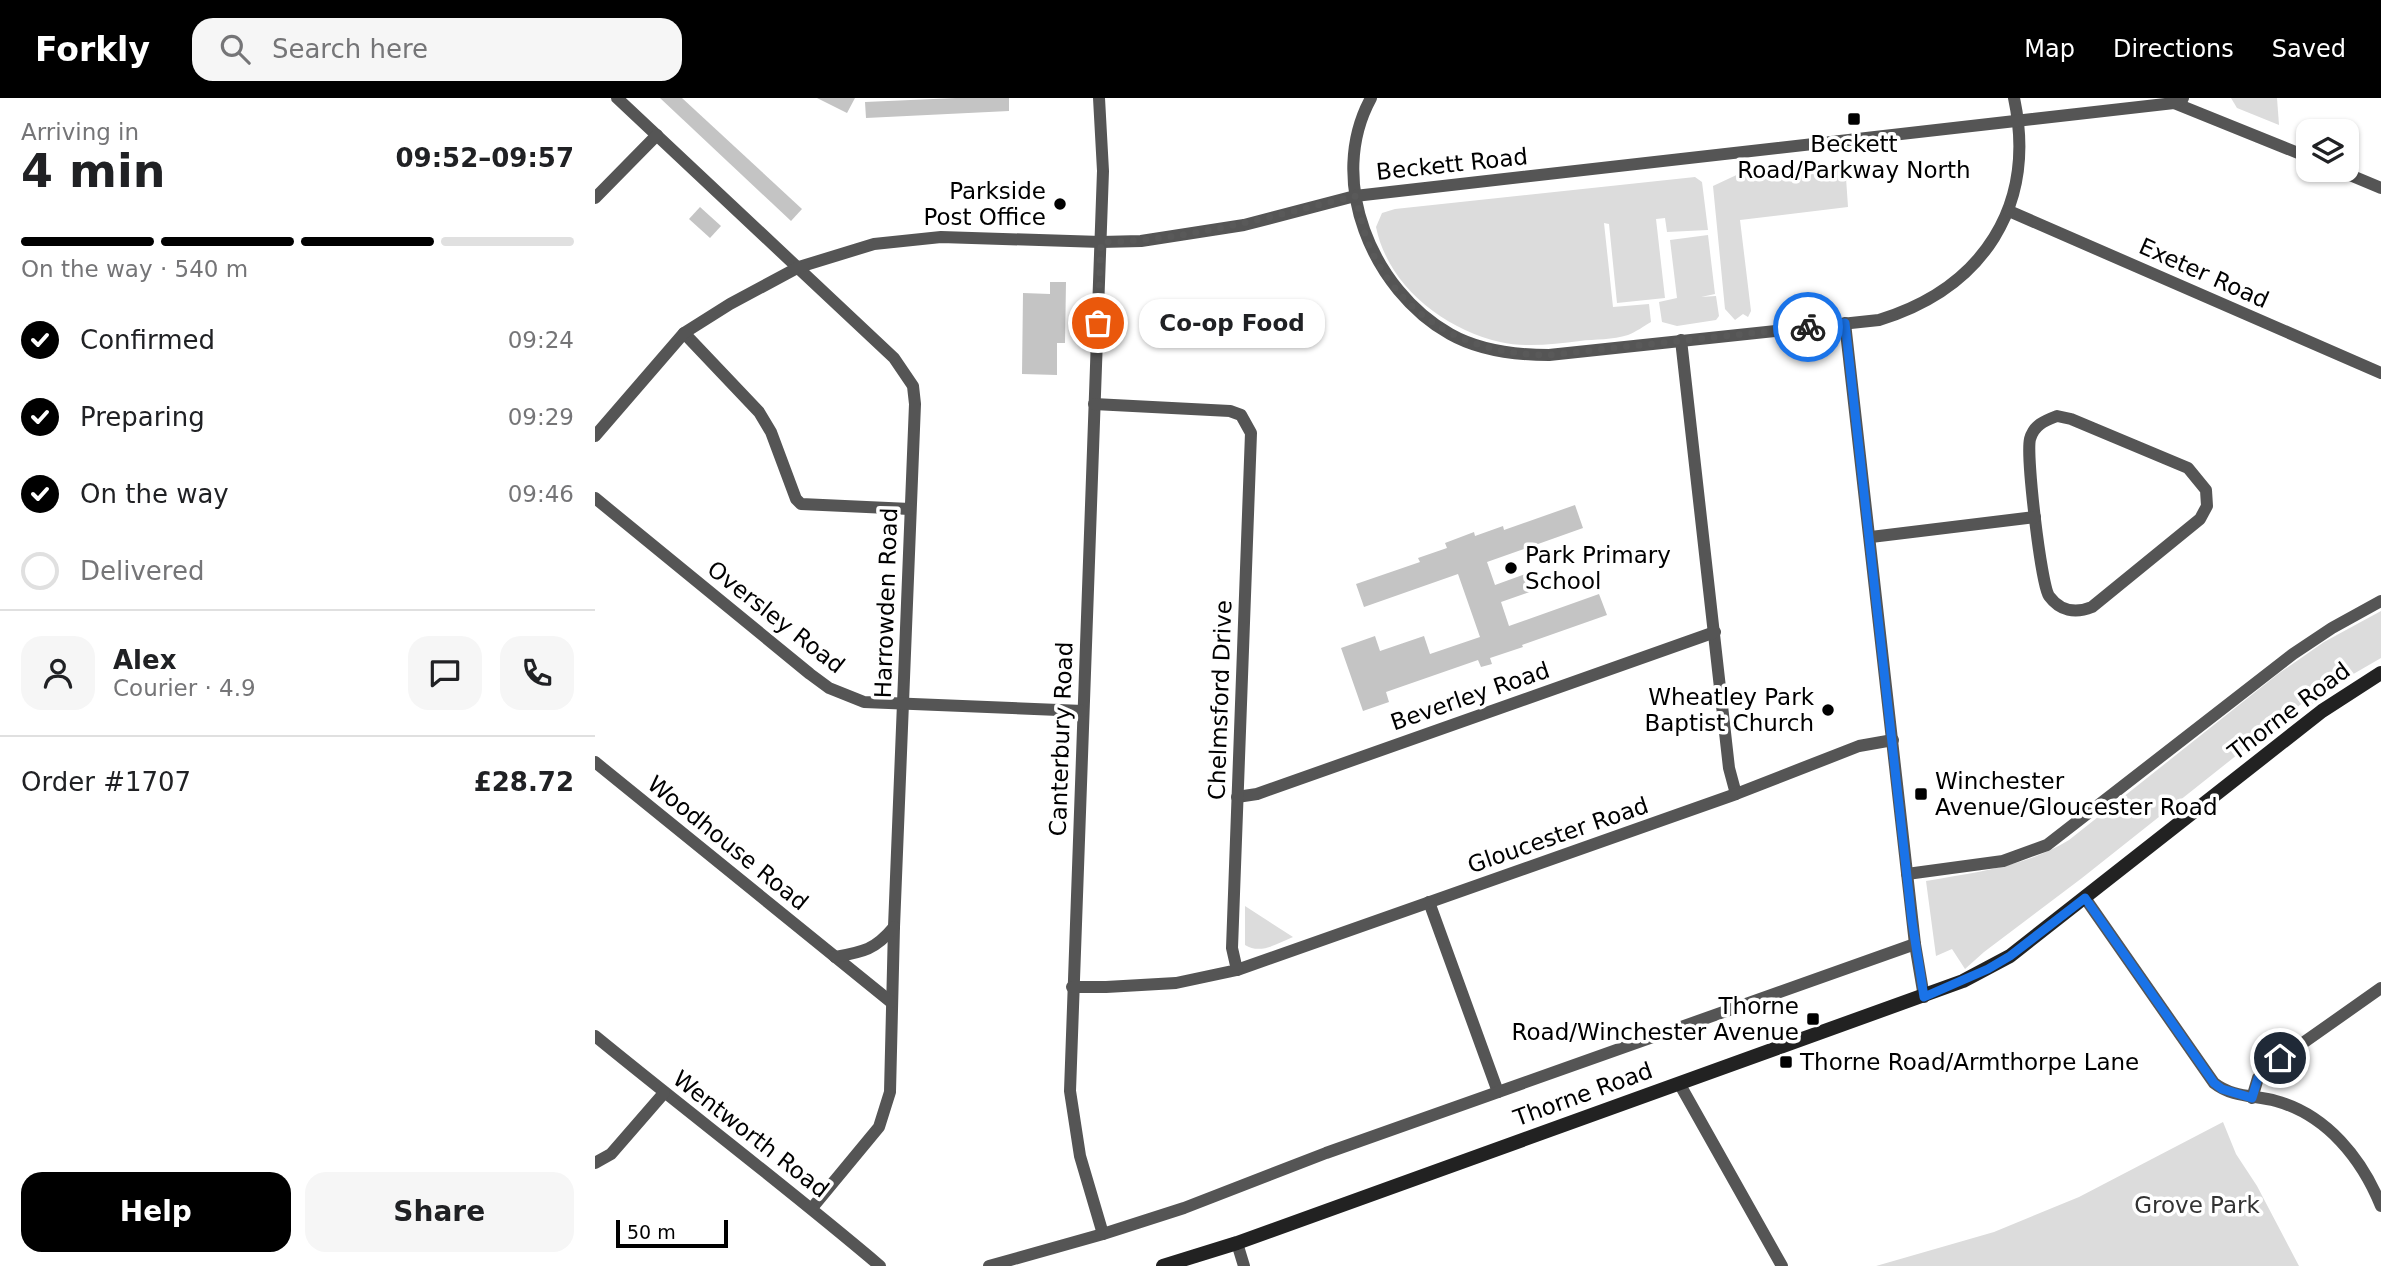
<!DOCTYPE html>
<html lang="en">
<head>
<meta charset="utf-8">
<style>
  :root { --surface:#fff; --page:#f6f6f6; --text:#202124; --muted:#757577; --line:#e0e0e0; --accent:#000 }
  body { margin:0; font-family:"DejaVu Sans",sans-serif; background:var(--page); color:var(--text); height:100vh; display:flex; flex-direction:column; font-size:26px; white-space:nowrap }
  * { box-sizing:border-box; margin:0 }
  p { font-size:23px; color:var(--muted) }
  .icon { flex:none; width:38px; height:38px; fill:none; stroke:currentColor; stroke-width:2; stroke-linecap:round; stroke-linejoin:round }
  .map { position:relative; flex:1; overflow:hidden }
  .side { display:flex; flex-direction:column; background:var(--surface); width:595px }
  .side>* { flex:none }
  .controls { position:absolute; left:1701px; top:21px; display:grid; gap:14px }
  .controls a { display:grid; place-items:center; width:63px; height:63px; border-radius:14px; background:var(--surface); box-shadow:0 2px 5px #0004; font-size:35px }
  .scale { position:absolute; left:21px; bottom:18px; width:112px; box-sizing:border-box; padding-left:7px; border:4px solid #000; border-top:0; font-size:19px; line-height:24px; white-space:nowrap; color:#000; -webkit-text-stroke:5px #fff; paint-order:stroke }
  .pin { position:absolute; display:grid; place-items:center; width:60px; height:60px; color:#fff; margin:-30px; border:4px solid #fff; border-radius:50%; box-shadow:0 2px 7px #0007 }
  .courier { position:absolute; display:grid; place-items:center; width:70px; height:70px; margin:-35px; border:5px solid #1a73e8; border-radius:50%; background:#fff; color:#222; box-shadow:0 2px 9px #0007 }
  .bubble { position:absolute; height:49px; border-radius:21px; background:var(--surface); box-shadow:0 2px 5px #0004; font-size:23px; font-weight:700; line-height:49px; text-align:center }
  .headline em { font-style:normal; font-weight:700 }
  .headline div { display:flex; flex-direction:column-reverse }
  .headline { display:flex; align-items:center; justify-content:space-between; height:119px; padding:0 21px }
  h1 { font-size:46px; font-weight:700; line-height:52px }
  .bar { display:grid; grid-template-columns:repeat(4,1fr); gap:10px 7px; align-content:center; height:84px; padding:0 21px }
  .bar i { height:9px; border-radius:5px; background:var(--line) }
  .bar .current { background:var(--accent) }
  .bar p { grid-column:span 4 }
  .line { display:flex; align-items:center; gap:18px; padding:0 21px; border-top:2px solid var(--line) }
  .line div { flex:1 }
  .round { display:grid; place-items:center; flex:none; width:74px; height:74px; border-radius:21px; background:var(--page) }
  ol { padding:0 21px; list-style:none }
  li { display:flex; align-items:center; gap:21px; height:77px }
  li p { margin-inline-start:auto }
  li .icon { padding:7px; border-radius:50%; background:var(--accent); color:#fff; stroke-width:4 }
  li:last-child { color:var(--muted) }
  li i { width:38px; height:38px; border:4px solid var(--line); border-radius:50% }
  .action { display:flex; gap:14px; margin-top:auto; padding:14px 21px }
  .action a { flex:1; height:80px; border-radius:21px; background:var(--accent); color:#fff; font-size:28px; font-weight:700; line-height:80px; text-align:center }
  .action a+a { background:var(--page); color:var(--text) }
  header { display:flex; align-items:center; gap:42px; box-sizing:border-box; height:98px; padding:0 35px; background:var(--accent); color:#fff }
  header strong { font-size:33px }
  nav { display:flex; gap:38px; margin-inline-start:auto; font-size:24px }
  .search { width:490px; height:63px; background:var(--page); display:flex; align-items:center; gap:18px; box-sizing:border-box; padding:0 24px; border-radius:21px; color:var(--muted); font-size:26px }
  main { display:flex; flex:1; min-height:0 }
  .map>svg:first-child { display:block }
</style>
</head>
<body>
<header>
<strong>Forkly</strong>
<div class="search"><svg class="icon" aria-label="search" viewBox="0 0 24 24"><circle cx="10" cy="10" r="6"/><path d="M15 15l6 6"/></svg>Search here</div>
<nav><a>Map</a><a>Directions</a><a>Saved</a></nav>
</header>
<main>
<section class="side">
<div class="headline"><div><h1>4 min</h1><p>Arriving in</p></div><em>09:52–09:57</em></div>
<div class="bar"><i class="current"></i><i class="current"></i><i class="current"></i><i></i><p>On the way · 540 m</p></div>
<ol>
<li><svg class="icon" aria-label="check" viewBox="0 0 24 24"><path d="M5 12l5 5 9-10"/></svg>Confirmed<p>09:24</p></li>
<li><svg class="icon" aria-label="check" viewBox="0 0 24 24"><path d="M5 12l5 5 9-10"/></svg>Preparing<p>09:29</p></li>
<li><svg class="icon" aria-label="check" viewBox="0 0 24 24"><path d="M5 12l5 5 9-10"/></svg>On the way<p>09:46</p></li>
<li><i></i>Delivered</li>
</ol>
<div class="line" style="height:126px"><a class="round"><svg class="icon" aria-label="person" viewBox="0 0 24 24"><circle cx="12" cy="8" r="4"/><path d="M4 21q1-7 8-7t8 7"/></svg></a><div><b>Alex</b><p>Courier · 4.9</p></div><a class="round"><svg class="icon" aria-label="chat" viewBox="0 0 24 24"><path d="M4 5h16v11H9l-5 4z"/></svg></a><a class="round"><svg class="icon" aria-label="phone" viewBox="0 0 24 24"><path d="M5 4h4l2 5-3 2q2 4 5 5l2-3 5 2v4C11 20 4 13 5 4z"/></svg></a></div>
<div class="line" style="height:91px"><div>Order #1707</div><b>£28.72</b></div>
<div class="action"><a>Help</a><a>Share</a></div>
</section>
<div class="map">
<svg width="1786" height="1168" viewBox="0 0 1786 1168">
  <rect width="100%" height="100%" fill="#fff"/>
  <g fill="#dcdcdc">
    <path d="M 1636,0 L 1682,0 L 1684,27 L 1642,10 Z"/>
    <path d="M 1250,65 L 1253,109 L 1145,122 L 1156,213 L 1153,219 L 1148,216 L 1140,222 L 1130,211 L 1118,88 L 1150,73 Z"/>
    <path d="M 1100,79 L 1107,84 L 1113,132 L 1072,134 L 1070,120 L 1061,121 L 1070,200 L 1022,205 L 1014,126 L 1009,125 L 1018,209 L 1054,206 L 1056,224 C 1049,228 1041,234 1033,237 C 1018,242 1000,241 985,243 C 959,246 931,250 905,244 C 849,231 793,188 781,129 L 787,115 L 800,111 Z"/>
    <path d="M 1113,137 L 1120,196 L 1106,199 L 1121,198 L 1124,218 L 1121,222 L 1082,228 L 1067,224 L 1064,204 L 1082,200 L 1075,142 Z"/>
    <path d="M 1786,513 L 1786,560 L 1748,582 L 1717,606 L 1710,603 L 1487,780 L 1389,854 L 1370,871 L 1357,851 L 1341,858 L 1331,783 C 1380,774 1430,769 1474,742 L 1683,576 L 1729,544 Z"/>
    <path d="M 650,808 L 698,839 C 683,845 666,857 650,847 Z"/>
    <path d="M 1628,1024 L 1641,1056 L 1662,1088 L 1704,1168 L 1281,1168 L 1399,1134 L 1484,1099 Z"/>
  </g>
  <g fill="#c4c4c4">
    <path d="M 65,0 L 87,0 L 207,111 L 196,123 Z"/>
    <path d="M 222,0 L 260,0 L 252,15 Z"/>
    <path d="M 361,0 L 414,0 L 414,13 L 271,20 L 270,4 Z"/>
    <path d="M 105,109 L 126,128 L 115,140 L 94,121 Z"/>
    <path d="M 455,184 L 471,184 L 470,245 L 462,245 L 462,277 L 427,276 L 428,195 L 455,196 Z"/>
    <path d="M 980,407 L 988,430 L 892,464 L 900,487 L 933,475 L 940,492 L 906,504 L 914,528 L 1004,496 L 1012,517 L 927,547 L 928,549 L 895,560 L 897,566 L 886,569 L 883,562 L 791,594 L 794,604 L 768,613 L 746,550 L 780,538 L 785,553 L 829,538 L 835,556 L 885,539 L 863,476 L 769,509 L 761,486 L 825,464 L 823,460 L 852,450 L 850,445 L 879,434 L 880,438 L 908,428 L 909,432 Z"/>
  </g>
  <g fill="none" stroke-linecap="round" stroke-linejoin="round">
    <g stroke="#555" stroke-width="12">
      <path d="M 22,0 L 299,260 L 318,288 L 320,306 L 299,829 L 295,994 L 284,1029 L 217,1110"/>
      <path d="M 504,0 L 508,73 L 475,993 L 485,1058 L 508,1136"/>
      <path d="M 776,0 C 731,82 777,192 855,236 C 885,253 920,257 954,257 L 1284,222 C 1388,190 1442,108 1419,0"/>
      <path d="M 1579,5 L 1713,59"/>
      <path d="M 1743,72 L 1786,90"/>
      <path d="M 0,100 L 62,37"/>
      <path d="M 1414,113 L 1786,275"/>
      <path d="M 1250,225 L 1320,846 L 1329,899"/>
      <path d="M 89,235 L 164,314 L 176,334 L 201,401 L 206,406 L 315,411"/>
      <path d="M 1086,242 L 1134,670 L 1141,696"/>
      <path d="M 1462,318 L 1476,321 L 1593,370 L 1611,392 L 1612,408 L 1605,421 L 1497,509 C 1480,516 1465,513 1454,498 C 1446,486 1431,358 1435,341 C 1439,327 1449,323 1462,318 Z"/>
      <path d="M 0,338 L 89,235 L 135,206 L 204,169 L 279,146 L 346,139 L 506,144 L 546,143 L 649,127 L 760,98 L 1579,5 L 1588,0"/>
      <path d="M 0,400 L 215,576 L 234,590 L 269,604 L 488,613"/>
      <path d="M 1276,439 L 1440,419"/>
      <path d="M 0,664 L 296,904"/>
      <path d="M 642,699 L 662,696 L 1120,534"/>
      <path d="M 1312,776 L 1408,763 L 1452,747 L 1698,556 L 1737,530 L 1786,503"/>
      <path d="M 1490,800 L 1619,985 C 1638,1000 1660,997 1681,1003 C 1732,1017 1767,1061 1786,1108"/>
      <path d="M 834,804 L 903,994"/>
      <path d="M 240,859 C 268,854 280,852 299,829"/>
      <path d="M 642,872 L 1141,696 L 1264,648 L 1298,642"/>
      <path d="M 477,889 L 511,889 L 581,885 L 642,872 L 637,850 L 656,335 L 646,317 L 635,313 L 499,306"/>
      <path d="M 0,938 C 94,1015 192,1089 285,1168"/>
      <path d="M 1084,985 L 1187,1168"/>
      <path d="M 1657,1000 L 1663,980 L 1671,971 L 1786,890"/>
      <path d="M 0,1065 L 16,1056 L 69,995"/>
      <path d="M 642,1145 L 649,1168"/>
      <path d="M 394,1168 L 508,1136 L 589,1110 L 731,1055 L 1320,846"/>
    </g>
    <path stroke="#222" stroke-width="14" d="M 568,1168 L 642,1145 L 1368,883 L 1415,858 L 1727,613 L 1786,575"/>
  </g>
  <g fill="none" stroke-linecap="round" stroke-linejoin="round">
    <path stroke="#595959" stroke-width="7" stroke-dasharray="0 12.6" d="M 503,225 L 506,144 C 594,143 675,118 760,98 C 765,114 768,134 775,150 C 809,223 876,257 954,257 L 1213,229"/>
    <path stroke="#1a73e8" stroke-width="9" d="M 1213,229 L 1250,225 L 1317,823 L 1329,899 L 1393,871 L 1415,858 L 1490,800 L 1619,985 L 1627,991 L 1657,1000 L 1663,980 L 1685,960"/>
  </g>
  <g fill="#000" stroke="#fff" stroke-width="2.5">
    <rect x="1252" y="14" width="14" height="14" rx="3.5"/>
    <circle cx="465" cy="106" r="7"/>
    <circle cx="916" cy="470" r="7"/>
    <circle cx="1233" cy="612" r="7"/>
    <rect x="1319" y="689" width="14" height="14" rx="3.5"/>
    <rect x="1211" y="914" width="14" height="14" rx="3.5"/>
    <rect x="1184" y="957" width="14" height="14" rx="3.5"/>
  </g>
  <g text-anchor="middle" stroke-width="7" stroke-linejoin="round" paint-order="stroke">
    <g font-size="23" fill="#000" stroke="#fff" text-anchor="end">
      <text x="1259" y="54" text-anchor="middle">Beckett<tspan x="1259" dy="26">Road/Parkway North</tspan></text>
      <text x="451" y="101">Parkside<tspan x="451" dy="26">Post Office</tspan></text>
      <text x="930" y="465" text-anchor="start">Park Primary<tspan x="930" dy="26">School</tspan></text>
      <text x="1219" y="607">Wheatley Park<tspan x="1219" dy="26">Baptist Church</tspan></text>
      <text x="1340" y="691" text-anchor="start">Winchester<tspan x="1340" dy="26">Avenue/Gloucester Road</tspan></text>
      <text x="1204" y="916">Thorne<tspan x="1204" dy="26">Road/Winchester Avenue</tspan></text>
      <text x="1205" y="972" text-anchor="start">Thorne Road/Armthorpe Lane</text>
    </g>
    <g font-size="23" fill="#000" stroke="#fff">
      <text transform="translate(857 66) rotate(-6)" y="8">Beckett Road</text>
      <text transform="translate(1609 175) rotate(24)" y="8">Exeter Road</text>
      <text transform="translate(291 505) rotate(-88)" y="8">Harrowden Road</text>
      <text transform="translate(181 519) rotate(38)" y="8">Oversley Road</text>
      <text transform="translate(875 598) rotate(-19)" y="8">Beverley Road</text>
      <text transform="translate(625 602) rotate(-88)" y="8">Chelmsford Drive</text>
      <text transform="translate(1694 613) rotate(-37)" y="8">Thorne Road</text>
      <text transform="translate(466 641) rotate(-88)" y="8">Canterbury Road</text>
      <text transform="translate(963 737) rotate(-19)" y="8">Gloucester Road</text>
      <text transform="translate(133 745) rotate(39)" y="8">Woodhouse Road</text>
      <text transform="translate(988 996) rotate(-20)" y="8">Thorne Road</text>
      <text transform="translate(156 1036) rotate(38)" y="8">Wentworth Road</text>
    </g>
    <g font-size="23" fill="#333" stroke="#fff">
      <text x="1602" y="1115">Grove Park</text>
    </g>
  </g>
</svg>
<div class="controls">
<a><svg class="icon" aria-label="layers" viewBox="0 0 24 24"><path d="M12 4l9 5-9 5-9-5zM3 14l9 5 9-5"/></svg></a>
</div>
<div class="scale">50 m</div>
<div class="pin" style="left:503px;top:225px;background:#ea580c"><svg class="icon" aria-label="bag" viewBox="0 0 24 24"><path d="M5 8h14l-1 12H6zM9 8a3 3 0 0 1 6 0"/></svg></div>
<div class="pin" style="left:1685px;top:960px;background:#1f2937"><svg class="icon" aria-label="home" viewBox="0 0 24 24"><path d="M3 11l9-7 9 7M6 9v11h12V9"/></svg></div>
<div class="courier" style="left:1213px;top:229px"><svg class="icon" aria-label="bike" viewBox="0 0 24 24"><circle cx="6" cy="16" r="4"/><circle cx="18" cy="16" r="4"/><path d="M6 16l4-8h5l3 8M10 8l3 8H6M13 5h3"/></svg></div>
<div class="bubble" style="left:544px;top:201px;width:186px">Co-op Food</div>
</div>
</main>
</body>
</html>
